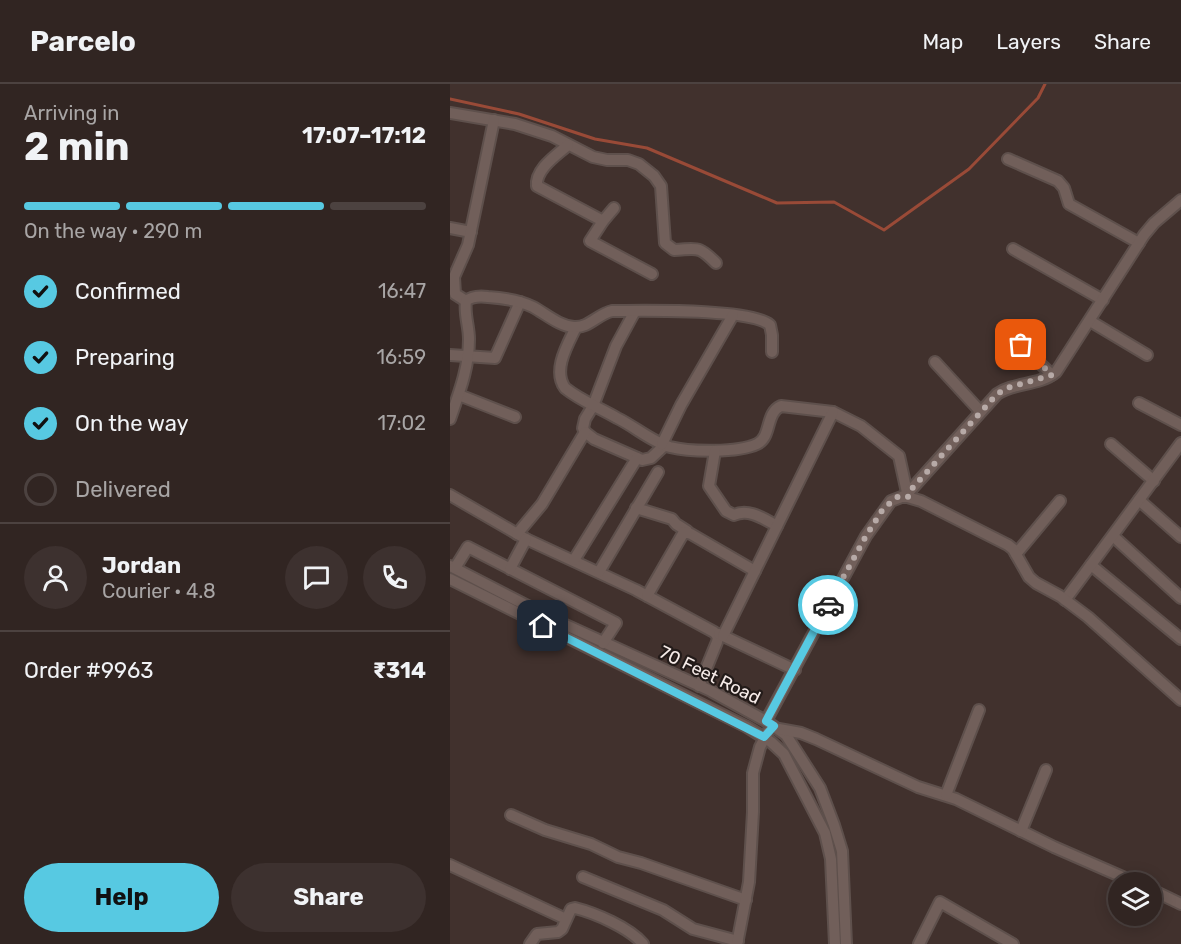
<!DOCTYPE html>
<html lang="en">
<head>
<meta charset="utf-8">
<style>
  :root { --surface:#312522; --page:#3d312f; --text:#f1f3f6; --muted:#a8a5a5; --line:#4c4240; --accent:#57c9e2 }
  body { margin:0; font-family:Rubik,sans-serif; background:var(--page); color:var(--text); height:100vh; display:flex; flex-direction:column; font-size:22px; white-space:nowrap }
  * { box-sizing:border-box; margin:0 }
  p { font-size:20px; color:var(--muted) }
  .icon { flex:none; width:33px; height:33px; fill:none; stroke:currentColor; stroke-width:2; stroke-linecap:round; stroke-linejoin:round }
  .map { position:relative; flex:1; overflow:hidden }
  .drawer { display:flex; flex-direction:column; background:var(--surface); width:450px }
  .drawer>* { flex:none }
  .controls { position:absolute; left:658px; top:788px; display:grid; gap:12px }
  .controls a { display:grid; place-items:center; width:54px; height:54px; border-radius:50%; background:var(--surface); box-shadow:0 3px 15px #0003,0 0 0 2px var(--line); font-size:30px }
  .pin { position:absolute; display:grid; place-items:center; width:51px; height:51px; color:#fff; margin:-26px; border-radius:12px; box-shadow:0 3px 9px #0006 }
  .courier { position:absolute; display:grid; place-items:center; width:60px; height:60px; margin:-30px; border:4px solid #57c9e2; border-radius:50%; background:#fff; color:#222; box-shadow:0 2px 8px #0007 }
  .overview em { font-style:normal; font-weight:700 }
  .overview div { display:flex; flex-direction:column-reverse }
  .overview { display:flex; align-items:center; justify-content:space-between; height:102px; padding:0 24px }
  h1 { font-size:39px; font-weight:700; line-height:45px }
  .bar { display:grid; grid-template-columns:repeat(4,1fr); gap:9px 6px; align-content:center; height:72px; padding:0 24px }
  .bar i { height:8px; border-radius:4px; background:var(--line) }
  .bar .selected { background:var(--accent) }
  .bar p { grid-column:span 4 }
  .line { display:flex; align-items:center; gap:15px; padding:0 24px; border-top:2px solid var(--line) }
  .line div { flex:1 }
  .round { display:grid; place-items:center; flex:none; width:63px; height:63px; border-radius:32px; background:var(--page) }
  ol { padding:0 24px; list-style:none }
  li { display:flex; align-items:center; gap:18px; height:66px }
  li p { margin-inline-start:auto }
  li .icon { padding:6px; border-radius:50%; background:var(--accent); color:#111; stroke-width:4 }
  li:last-child { color:var(--muted) }
  li i { width:33px; height:33px; border:3px solid var(--line); border-radius:50% }
  .primary-button { display:flex; gap:12px; margin-top:auto; padding:12px 24px }
  .primary-button a { flex:1; height:69px; border-radius:36px; background:var(--accent); color:#111; font-size:24px; font-weight:700; line-height:69px; text-align:center }
  .primary-button a+a { background:var(--page); color:var(--text) }
  header { display:flex; align-items:center; gap:36px; box-sizing:border-box; height:84px; padding:0 30px; background:var(--surface); border-bottom:2px solid var(--line) }
  header strong { font-size:28px }
  nav { display:flex; gap:33px; margin-inline-start:auto; font-size:21px }
  main { display:flex; flex:1; min-height:0 }
  .map>svg:first-child { display:block }
</style>
</head>
<body>
<header>
<strong>Parcelo</strong>
<nav><a>Map</a><a>Layers</a><a>Share</a></nav>
</header>
<main>
<section class="drawer">
<div class="overview"><div><h1>2 min</h1><p>Arriving in</p></div><em>17:07–17:12</em></div>
<div class="bar"><i class="selected"></i><i class="selected"></i><i class="selected"></i><i></i><p>On the way · 290 m</p></div>
<ol>
<li><svg class="icon" aria-label="check" viewBox="0 0 24 24"><path d="M5 12l5 5 9-10"/></svg>Confirmed<p>16:47</p></li>
<li><svg class="icon" aria-label="check" viewBox="0 0 24 24"><path d="M5 12l5 5 9-10"/></svg>Preparing<p>16:59</p></li>
<li><svg class="icon" aria-label="check" viewBox="0 0 24 24"><path d="M5 12l5 5 9-10"/></svg>On the way<p>17:02</p></li>
<li><i></i>Delivered</li>
</ol>
<div class="line" style="height:108px"><a class="round"><svg class="icon" aria-label="person" viewBox="0 0 24 24"><circle cx="12" cy="8" r="4"/><path d="M4 21q1-7 8-7t8 7"/></svg></a><div><b>Jordan</b><p>Courier · 4.8</p></div><a class="round"><svg class="icon" aria-label="chat" viewBox="0 0 24 24"><path d="M4 5h16v11H9l-5 4z"/></svg></a><a class="round"><svg class="icon" aria-label="phone" viewBox="0 0 24 24"><path d="M5 4h4l2 5-3 2q2 4 5 5l2-3 5 2v4C11 20 4 13 5 4z"/></svg></a></div>
<div class="line" style="height:78px"><div>Order #9963</div><b>₹314</b></div>
<div class="primary-button"><a>Help</a><a>Share</a></div>
</section>
<div class="map">
<svg width="731" height="860" viewBox="0 0 731 860">
  <rect width="100%" height="100%" fill="#41312d"/>
  <g fill="none" stroke-linecap="round" stroke-linejoin="round">
    <path stroke="#994a37" stroke-width="3" d="M 0,15 L 69,30 L 145,55 L 197,64 L 327,119 L 384,118 L 434,146 L 519,85 L 588,14 L 595,0"/>
    <g stroke="#5e504c" stroke-width="14">
      <g id="minor">
        <path d="M 0,29 L 65,40 L 102,52 L 143,73 L 157,76 L 178,76 L 189,80 L 204,92 L 211,102 L 215,159 L 224,166 C 248,165 248,161 266,179"/>
        <path d="M 118,61 C 107,71 85,85 87,102 L 153,137"/>
        <path d="M 558,75 L 608,97 L 614,104 L 619,120 L 689,159"/>
        <path d="M 164,124 L 153,137 L 140,157 L 202,190"/>
        <path d="M 0,144 L 21,148"/>
        <path d="M 563,165 L 653,216"/>
        <path d="M 16,217 L 5,210 L 4,193 L 18,161 L 44,36"/>
        <path d="M 185,227 L 166,262 L 143,322 L 135,335 L 133,344 L 135,348 L 144,355 L 192,376 L 201,374 L 215,361"/>
        <path d="M 640,237 L 697,271"/>
        <path d="M 126,243 C 118,260 102,286 115,304 C 131,317 150,324 167,334 C 184,342 202,358 220,363 C 240,368 288,369 307,360 C 322,353 315,329 331,322 L 383,328 L 411,342 L 449,372 L 458,413"/>
        <path d="M 571,261 L 602,291"/>
        <path d="M 0,271 L 45,274 L 70,218"/>
        <path d="M 485,278 L 530,327"/>
        <path d="M 9,311 L 65,333"/>
        <path d="M 689,319 L 731,341"/>
        <path d="M 0,335 C 9,309 19,284 19,255 C 19,242 14,230 16,217 C 22,212 30,212 38,213 C 53,214 69,216 83,223 C 96,230 109,242 124,243 C 139,244 148,230 162,227 C 192,227 300,224 320,241 L 322,251 L 322,268"/>
        <path d="M 212,360 L 231,321 L 283,231"/>
        <path d="M 661,360 L 704,397"/>
        <path d="M 265,367 L 259,402 L 276,427 L 284,431 C 299,424 314,435 327,442"/>
        <path d="M 458,409 L 547,310 C 564,298 589,302 606,288 L 694,151 L 704,139 L 731,116"/>
        <path d="M 0,411 L 76,455 L 186,506 L 264,548 L 268,553 L 267,558 L 249,602"/>
        <path d="M 689,416 L 731,453"/>
        <path d="M 186,424 L 222,435 L 226,440 L 237,447"/>
        <path d="M 67,450 L 92,420 L 135,348"/>
        <path d="M 663,452 L 731,514"/>
        <path d="M 566,470 L 610,417"/>
        <path d="M 124,476 L 187,374"/>
        <path d="M 641,481 L 731,555"/>
        <path d="M 0,482 L 107,537 L 261,607 L 316,637 L 336,651 L 370,704 L 384,741 L 392,767 L 396,860"/>
        <path d="M 5,484 L 18,463 L 166,539 L 153,559"/>
        <path d="M 60,485 L 76,455"/>
        <path d="M 149,488 L 208,388"/>
        <path d="M 0,495 L 297,643 L 321,658 L 334,670 L 375,749 L 381,775 L 385,860"/>
        <path d="M 197,512 L 234,448 L 241,450 L 305,487"/>
        <path d="M 615,516 L 731,359"/>
        <path d="M 269,550 L 345,586"/>
        <path d="M 273,552 L 383,328"/>
        <path d="M 316,637 L 416,452 L 441,417 L 454,412 L 471,417 L 558,461 L 563,465 L 579,493 L 586,499 L 610,512 L 638,533 L 731,616"/>
        <path d="M 329,645 L 351,649 L 366,655 L 468,703 L 506,715 L 604,763 L 684,798"/>
        <path d="M 496,711 L 529,626"/>
        <path d="M 61,731 L 95,746 L 141,760 L 168,773 L 191,779 L 296,816"/>
        <path d="M 571,747 L 596,686"/>
        <path d="M 0,781 L 116,835"/>
        <path d="M 133,793 L 213,826 L 243,845 L 288,857"/>
        <path d="M 702,806 L 731,820"/>
        <path d="M 80,860 L 87,850 L 108,848 L 112,845 L 121,825 L 125,824 C 145,829 180,844 193,860"/>
        <path d="M 287,860 L 299,798 L 303,728 L 303,689 L 310,663 L 318,648"/>
        <path d="M 469,860 L 490,818 L 563,860"/>
      </g>
    </g>
    <use href="#minor" stroke="#715f5a" stroke-width="10"/>
  </g>
  <g fill="none" stroke-linecap="round" stroke-linejoin="round">
    <path stroke="#b7aaa7" stroke-width="6" stroke-dasharray="0 10.8" d="M 378,521 L 416,452 L 433,425 L 447,413 L 458,413 L 458,409 L 547,310 L 557,304 L 602,291 L 571,261"/>
    <path stroke="#57c9e2" stroke-width="8" d="M 93,542 L 314,653 L 324,642 L 316,637 L 378,521"/>
  </g>
  <g text-anchor="middle" stroke-width="4.5" stroke-linejoin="round" paint-order="stroke">
    <g font-size="18" fill="#f6ebe8" stroke="#231b19">
      <text transform="translate(260 591) rotate(26)" y="6">70 Feet Road</text>
    </g>
  </g>
</svg>
<div class="controls">
<a><svg class="icon" aria-label="layers" viewBox="0 0 24 24"><path d="M12 4l9 5-9 5-9-5zM3 14l9 5 9-5"/></svg></a>
</div>
<div class="pin" style="left:571px;top:261px;background:#ea580c"><svg class="icon" aria-label="bag" viewBox="0 0 24 24"><path d="M5 8h14l-1 12H6zM9 8a3 3 0 0 1 6 0"/></svg></div>
<div class="pin" style="left:93px;top:542px;background:#1f2937"><svg class="icon" aria-label="home" viewBox="0 0 24 24"><path d="M3 11l9-7 9 7M6 9v11h12V9"/></svg></div>
<div class="courier" style="left:378px;top:521px"><svg class="icon" aria-label="car" viewBox="0 0 24 24"><path d="M5 17H2v-5l4-1 3-4h7l3 4 3 1v5h-3M9 17h6M6 11h13"/><circle cx="7" cy="17" r="2"/><circle cx="17" cy="17" r="2"/></svg></div>
</div>
</main>
</body>
</html>
